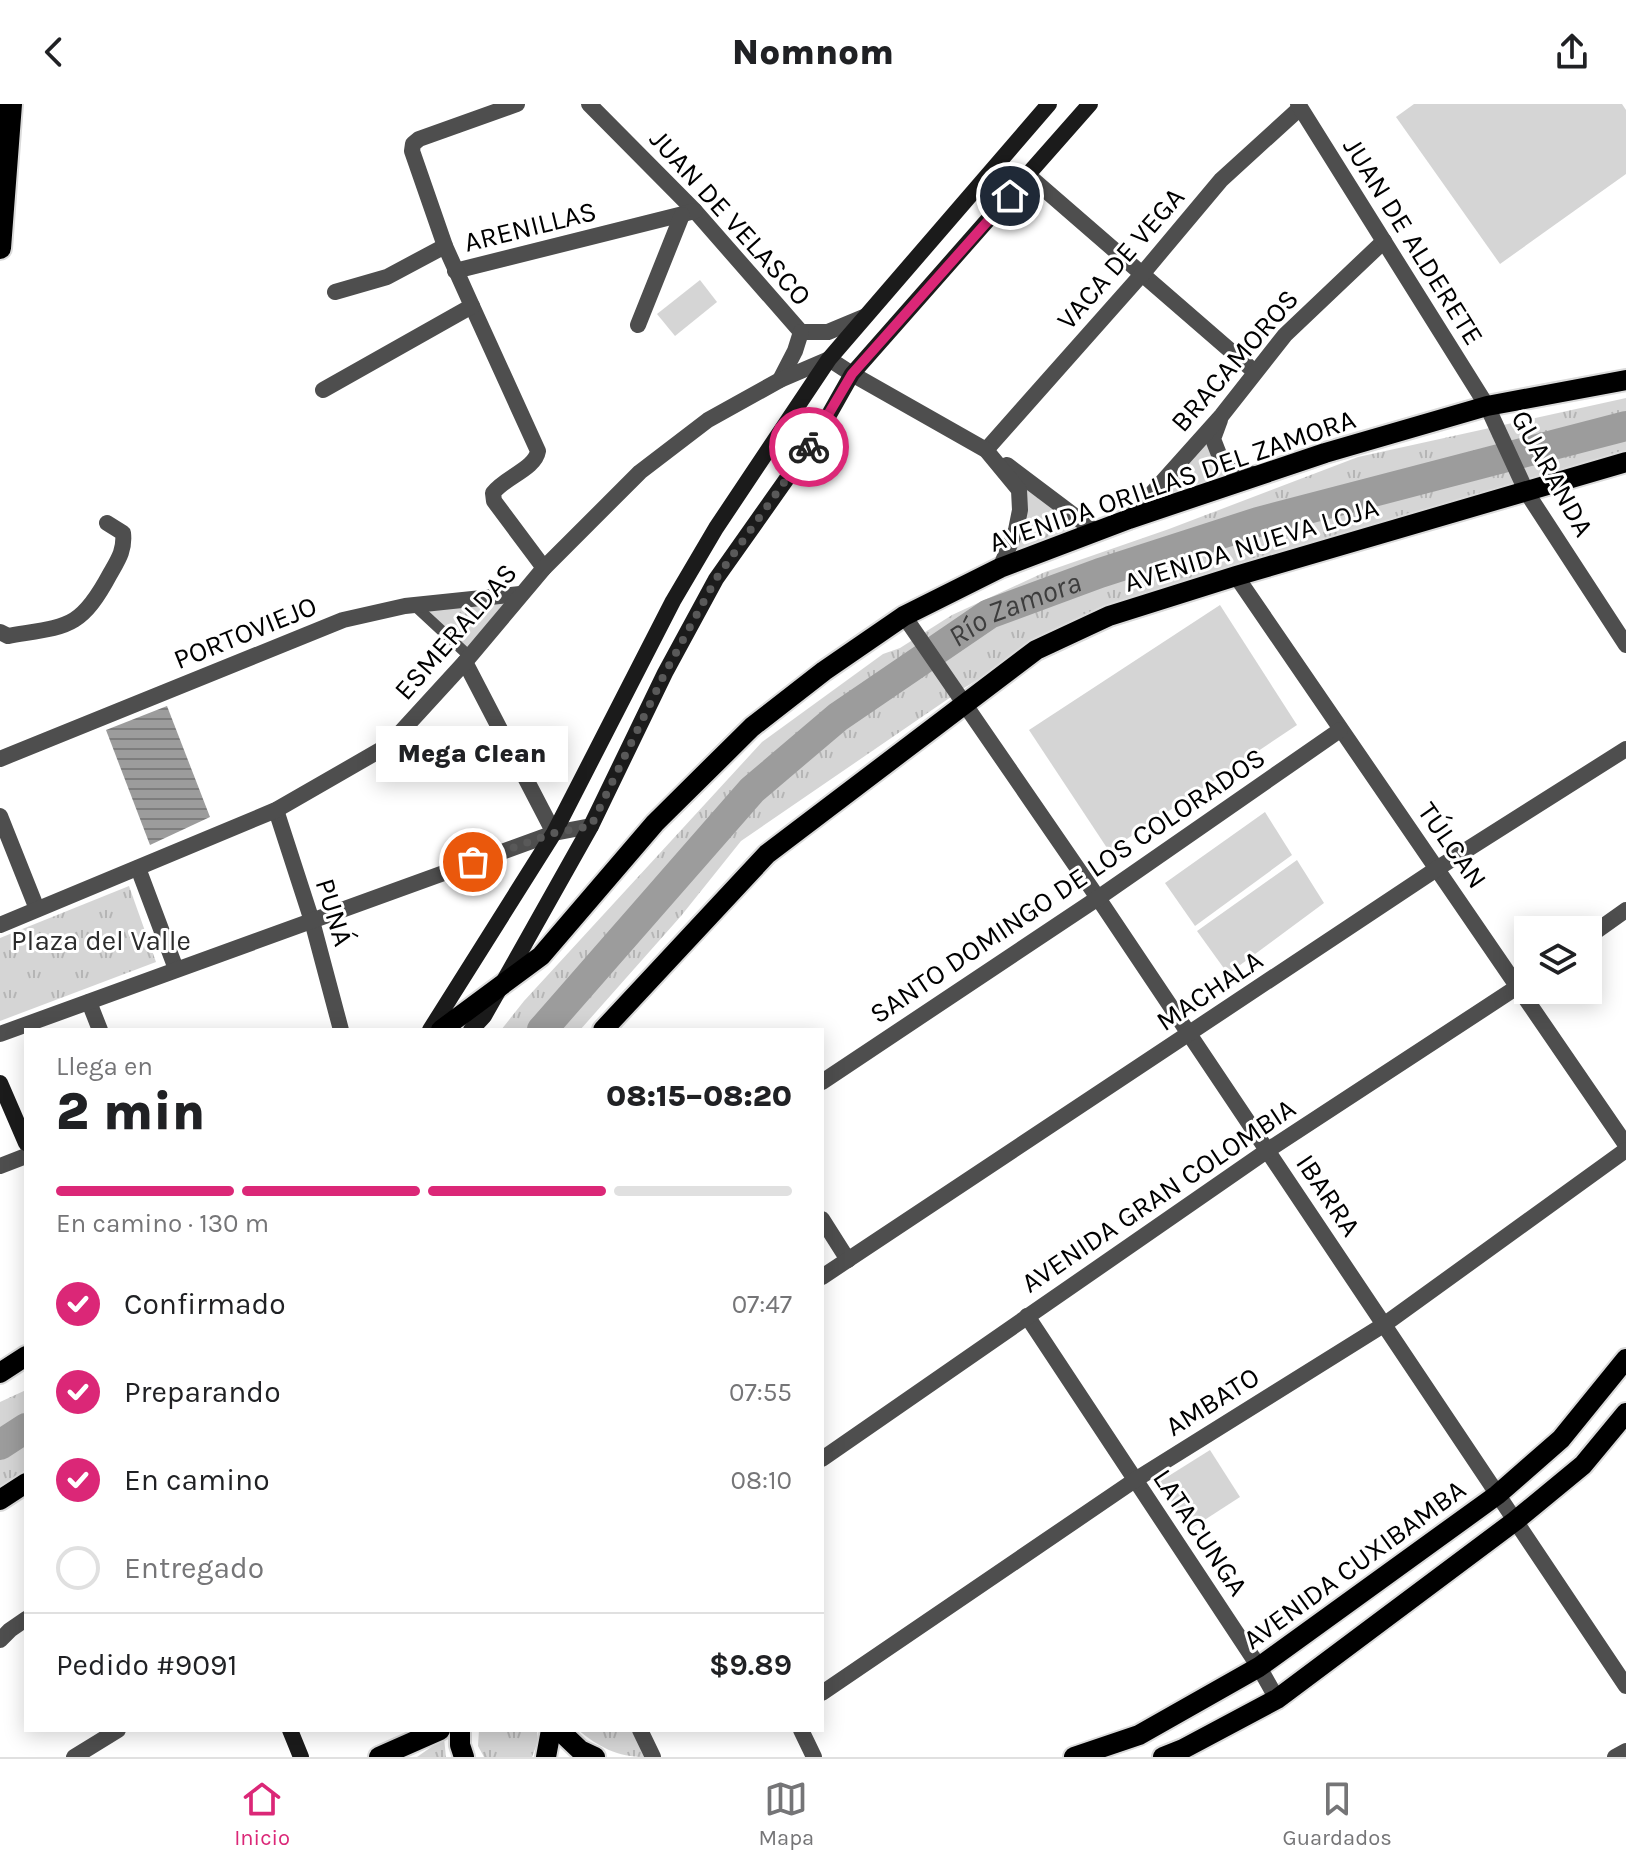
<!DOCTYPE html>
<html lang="es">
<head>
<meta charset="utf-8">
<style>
  :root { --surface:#fff; --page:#f6f6f6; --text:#202124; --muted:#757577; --line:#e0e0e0; --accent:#db2777 }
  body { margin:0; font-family:Karla,sans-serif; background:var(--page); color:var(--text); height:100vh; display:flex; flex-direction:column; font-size:30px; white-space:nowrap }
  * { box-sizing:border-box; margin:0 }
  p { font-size:26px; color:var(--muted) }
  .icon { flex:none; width:44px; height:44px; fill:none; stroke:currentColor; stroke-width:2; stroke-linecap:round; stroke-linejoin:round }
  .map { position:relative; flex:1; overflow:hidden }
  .details { position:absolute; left:24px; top:924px; width:800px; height:704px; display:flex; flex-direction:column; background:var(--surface); border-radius:0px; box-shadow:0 4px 20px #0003 }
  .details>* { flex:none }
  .buttons { position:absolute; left:1514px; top:812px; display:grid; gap:16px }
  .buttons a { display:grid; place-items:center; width:88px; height:88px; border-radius:0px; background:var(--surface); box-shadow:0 4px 20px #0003; font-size:40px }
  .pin { position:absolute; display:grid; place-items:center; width:68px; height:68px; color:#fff; margin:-34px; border:4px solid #fff; border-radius:50%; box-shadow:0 2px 8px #0007 }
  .courier { position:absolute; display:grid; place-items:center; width:80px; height:80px; margin:-40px; border:6px solid #db2777; border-radius:50%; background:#fff; color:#222; box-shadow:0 2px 10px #0007 }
  .bubble { position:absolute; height:56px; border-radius:0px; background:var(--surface); box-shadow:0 4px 20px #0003; font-size:26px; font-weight:800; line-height:56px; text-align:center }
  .overview em { font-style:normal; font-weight:800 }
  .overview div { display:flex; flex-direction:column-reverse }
  .overview { display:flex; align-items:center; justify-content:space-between; height:136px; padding:0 32px }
  h1 { font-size:52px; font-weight:800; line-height:60px }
  .bar { display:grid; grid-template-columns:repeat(4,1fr); gap:12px 8px; align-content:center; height:96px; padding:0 32px }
  .bar i { height:10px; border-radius:6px; background:var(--line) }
  .bar .active { background:var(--accent) }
  .bar p { grid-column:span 4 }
  .line { display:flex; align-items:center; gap:20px; padding:0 32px; border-top:2px solid var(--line) }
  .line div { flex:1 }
  ol { padding:0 32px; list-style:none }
  li { display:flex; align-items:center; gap:24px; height:88px }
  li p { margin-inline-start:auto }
  li .icon { padding:8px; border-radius:50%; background:var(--accent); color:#fff; stroke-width:4 }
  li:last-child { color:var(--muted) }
  li i { width:44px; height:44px; border:4px solid var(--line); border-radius:50% }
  header { display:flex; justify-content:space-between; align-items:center; height:104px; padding:0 32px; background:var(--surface); font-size:36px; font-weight:800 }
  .tab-bar { display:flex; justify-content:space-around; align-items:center; height:112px; border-top:2px solid var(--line); background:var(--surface); font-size:22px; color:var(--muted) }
  .tab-bar a { display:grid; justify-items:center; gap:4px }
  .tab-bar .active { color:var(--accent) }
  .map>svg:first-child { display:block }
</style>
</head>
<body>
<header><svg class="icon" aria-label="back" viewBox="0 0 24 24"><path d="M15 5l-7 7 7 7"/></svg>Nomnom<svg class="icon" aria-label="share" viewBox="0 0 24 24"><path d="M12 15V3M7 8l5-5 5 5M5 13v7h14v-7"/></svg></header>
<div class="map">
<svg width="1626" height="1653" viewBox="0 0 1626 1653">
  <defs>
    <pattern id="grass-tufts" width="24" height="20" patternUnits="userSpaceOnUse" patternTransform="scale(2)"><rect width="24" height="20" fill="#d5d5d5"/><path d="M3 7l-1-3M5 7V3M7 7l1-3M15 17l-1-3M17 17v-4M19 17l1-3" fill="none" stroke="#b5b5b5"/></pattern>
    <pattern id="water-rules" width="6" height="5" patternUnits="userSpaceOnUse" patternTransform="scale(2)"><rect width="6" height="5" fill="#9c9c9c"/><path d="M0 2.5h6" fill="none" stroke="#7d7d7d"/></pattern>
  </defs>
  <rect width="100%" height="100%" fill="#fff"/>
  <g fill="url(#grass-tufts)">
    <path d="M 1626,294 L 1626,349 L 1061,525 L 964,584 L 741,737 L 681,812 L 580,926 L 501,926 L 524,897 L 762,638 L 883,550 L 900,544 L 952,511 L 1045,468 L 1169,425 L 1358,353 Z"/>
    <path d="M 1222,311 L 1213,335 L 1236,369 L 1129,415 Z"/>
    <path d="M 1014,367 L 1096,428 L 1000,464 L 1016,426 Z"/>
    <path d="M 520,490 L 469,552 L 414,501 Z"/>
    <path d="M 129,782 L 156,858 L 0,917 L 0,834 Z"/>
    <path d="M 26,1286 L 26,1366 L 0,1383 L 0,1298 Z"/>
    <path d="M 479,1626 L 537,1626 L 538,1637 L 532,1653 L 484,1653 L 478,1642 Z"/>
    <path d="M 578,1626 L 632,1626 L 645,1653 C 617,1653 599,1643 578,1626 Z"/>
    <path d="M 444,1634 L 446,1653 L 417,1653 Z"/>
  </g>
  <g fill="#d5d5d5">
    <path d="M 1414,0 L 1622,0 L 1626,6 L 1626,70 L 1500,160 L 1396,13 Z"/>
    <path d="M 700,176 L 717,198 L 675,232 L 657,210 Z"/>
    <path d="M 1220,501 L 1297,621 L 1109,747 L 1029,626 Z"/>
    <path d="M 1265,708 L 1292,751 L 1195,822 L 1165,779 Z"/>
    <path d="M 1297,756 L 1324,799 L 1228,870 L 1197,827 Z"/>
    <path d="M 1210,1346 L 1240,1393 L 1189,1426 L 1159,1378 Z"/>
  </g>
  <path fill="url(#water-rules)" d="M 167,602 L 210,713 L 150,741 L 106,626 Z"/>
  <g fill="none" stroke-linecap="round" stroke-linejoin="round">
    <g stroke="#9c9c9c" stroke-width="30">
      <path id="s1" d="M 542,926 L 752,686 L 838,613 L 989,510 L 1100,469 L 1258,418 L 1626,322"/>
      <path d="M 0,1341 L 26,1324"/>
    </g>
    <g stroke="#dbdbdb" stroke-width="24">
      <g id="primary">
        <path d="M 441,926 L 541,852 L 655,719 L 752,623 L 824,567 L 904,512 L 1000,464 L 1129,415 L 1325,349 L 1487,302 L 1626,276"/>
        <path d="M 603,926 L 767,750 L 1036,546 L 1109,512 L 1236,472 L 1626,358"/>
        <path d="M 0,1269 L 26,1252"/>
        <path d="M 0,1396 L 26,1379"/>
        <path d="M 460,1626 L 460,1641 L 464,1653"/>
        <path d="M 559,1626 L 580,1646 L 595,1653"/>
        <path d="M 379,1653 L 440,1626"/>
        <path d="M 546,1653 L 551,1626"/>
        <path d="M 1074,1653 L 1139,1631 L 1259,1563 L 1497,1391 L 1561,1335 L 1626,1255"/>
        <path d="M 1163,1653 L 1183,1645 L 1277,1595 L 1515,1417 L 1583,1361 L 1626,1309"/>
      </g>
    </g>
    <g stroke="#dbdbdb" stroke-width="26">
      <path id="trunk" d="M 0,144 L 11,0"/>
    </g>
    <path stroke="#4e4e4e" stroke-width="11" d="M 414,501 L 469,552"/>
    <g stroke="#4e4e4e" stroke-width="16">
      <path d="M 589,0 L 695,107 L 801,228 L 828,228 L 864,213"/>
      <path d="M 1029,72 L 1255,268"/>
      <path d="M 455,167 L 695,107"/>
      <path d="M 335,188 L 387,173 L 445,142"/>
      <path d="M 472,202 L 538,347 C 535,365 505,373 493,389 L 494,397 L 544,464"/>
      <path d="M 638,221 L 682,111"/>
      <path d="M 780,276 L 795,247 L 801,228"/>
      <path d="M 323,286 L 472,202 L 445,142 L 412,47 L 413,40 L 419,35 L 517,0"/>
      <path d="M 1220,316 L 1213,335 L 1220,353 L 1235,369 L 1255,370"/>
      <path d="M 986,346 L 1143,169 L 1221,76 L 1300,4"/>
      <path d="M 1007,361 L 1096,428"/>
      <path d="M 1129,415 L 1222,311 L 1285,231 L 1384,137"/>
      <path d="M 1236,472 L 1626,1041"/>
      <path d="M 904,512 L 1098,794 L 1626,1582"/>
      <path d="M 0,528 L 8,532 C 67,522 80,526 110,470 C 118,456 125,446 123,429 L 107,419"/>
      <path d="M 465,558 L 554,729"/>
      <path d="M 0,655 L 343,516 L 405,502 L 520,490"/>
      <path d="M 276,706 L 312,817 L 341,926"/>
      <path d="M 0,712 L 37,805"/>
      <path d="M 138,764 L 176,865"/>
      <path d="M 0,821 L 276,706 L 389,641 L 465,558 L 544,464 L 640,368 L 708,316 L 780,276 L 829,255 L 852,270 L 986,346 L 1019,386 L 1020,406 L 1016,426 L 1000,464"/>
      <path d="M 89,898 L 100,926"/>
      <path d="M 0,930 L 554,729 L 591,722"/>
      <path d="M 822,978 L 1098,794 L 1340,626"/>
      <path d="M 0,1062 L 26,1052"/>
      <path d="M 822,1115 L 848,1156"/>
      <path d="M 822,1173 L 1438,764 L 1626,645"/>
      <path d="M 1027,1212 L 1259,1563 L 1277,1595"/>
      <path d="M 0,1536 L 10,1526 L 26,1515"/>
      <path d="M 822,1589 L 1135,1376 L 1385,1220 L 1626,1046"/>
      <path d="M 640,1626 L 653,1653"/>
      <path d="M 801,1626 L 814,1653"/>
      <path d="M 74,1653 L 118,1626"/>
      <path d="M 1615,1653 L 1626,1647"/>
    </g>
    <g stroke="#4e4e4e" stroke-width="16">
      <path d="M 1298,0 L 1487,302 L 1527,389 L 1626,541"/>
      <path d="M 1588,833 L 1626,806"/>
      <path d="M 822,1355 L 1268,1046 L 1528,876"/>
    </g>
    <g stroke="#1b1b1b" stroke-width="16">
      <path d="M 430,926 L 554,729 L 673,497 L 716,424 L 829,255 L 1049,0"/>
      <path d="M 471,926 L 484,912 L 501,882 L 591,722 L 665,569 L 716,475 L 817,332 L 852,270 L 1090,0"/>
      <path d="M 0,979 L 26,1039"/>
      <path d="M 290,1626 L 301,1653"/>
    </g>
    <use href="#primary" stroke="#000" stroke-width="20"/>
    <use href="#trunk" stroke="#000" stroke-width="22"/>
  </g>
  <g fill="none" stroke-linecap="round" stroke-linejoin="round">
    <path stroke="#595959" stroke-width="8" stroke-dasharray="0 14.4" d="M 473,758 L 554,729 L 591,722 L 665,569 L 716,475 L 809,343"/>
    <path stroke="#db2777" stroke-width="10" d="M 809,343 L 852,270 L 1010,92"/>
  </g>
  <g text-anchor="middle" stroke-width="6" stroke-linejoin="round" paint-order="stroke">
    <g font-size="28" fill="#000" stroke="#fff">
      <text transform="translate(731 113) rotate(48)" y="10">JUAN DE VELASCO</text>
      <text transform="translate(530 122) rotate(-14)" y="10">ARENILLAS</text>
      <text transform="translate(1414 137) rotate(58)" y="10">JUAN DE ALDERETE</text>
      <text transform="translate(1120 154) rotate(-49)" y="10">VACA DE VEGA</text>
      <text transform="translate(1234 256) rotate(-49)" y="10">BRACAMOROS</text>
      <text transform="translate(1553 369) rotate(61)" y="10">GUARANDA</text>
      <text transform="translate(1172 376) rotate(-19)" y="10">AVENIDA ORILLAS DEL ZAMORA</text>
      <text transform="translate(1251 440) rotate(-17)" y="10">AVENIDA NUEVA LOJA</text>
      <text transform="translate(455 527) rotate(-49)" y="10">ESMERALDAS</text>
      <text transform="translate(245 528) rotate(-22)" y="10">PORTOVIEJO</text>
      <text transform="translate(1453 741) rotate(55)" y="10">TÚLCAN</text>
      <text transform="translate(1067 781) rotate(-34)" y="10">SANTO DOMINGO DE LOS COLORADOS</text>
      <text transform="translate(335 808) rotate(73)" y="10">PUNÁ</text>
      <text transform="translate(1209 886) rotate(-34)" y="10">MACHALA</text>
      <text transform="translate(1158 1091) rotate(-34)" y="10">AVENIDA GRAN COLOMBIA</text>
      <text transform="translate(1329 1091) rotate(56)" y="10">IBARRA</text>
      <text transform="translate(1212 1297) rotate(-32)" y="10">AMBATO</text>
      <text transform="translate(1201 1428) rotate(56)" y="10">LATACUNGA</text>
      <text transform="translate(1354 1460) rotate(-36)" y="10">AVENIDA CUXIBAMBA</text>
    </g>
    <g font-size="28" fill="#2c2c2c" stroke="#fff">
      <text x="101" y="846">Plaza del Valle</text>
    </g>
    <g font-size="30" font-style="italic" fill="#3d3d3d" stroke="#fff">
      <text dy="10" stroke="none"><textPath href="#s1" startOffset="640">Río Zamora</textPath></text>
    </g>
  </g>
</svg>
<div class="buttons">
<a><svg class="icon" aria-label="layers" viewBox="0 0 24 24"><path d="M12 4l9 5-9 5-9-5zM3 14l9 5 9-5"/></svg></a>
</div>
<div class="pin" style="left:473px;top:758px;background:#ea580c"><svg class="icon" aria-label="bag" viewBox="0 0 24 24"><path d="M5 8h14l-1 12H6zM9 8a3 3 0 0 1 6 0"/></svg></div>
<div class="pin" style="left:1010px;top:92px;background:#1f2937"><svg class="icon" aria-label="home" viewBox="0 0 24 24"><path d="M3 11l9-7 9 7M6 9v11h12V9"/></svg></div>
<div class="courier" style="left:809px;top:343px"><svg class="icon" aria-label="bike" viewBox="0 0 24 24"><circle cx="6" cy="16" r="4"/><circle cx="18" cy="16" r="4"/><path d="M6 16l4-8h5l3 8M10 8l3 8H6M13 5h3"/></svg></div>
<div class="bubble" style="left:376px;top:622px;width:192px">Mega Clean</div>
<section class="details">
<div class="overview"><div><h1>2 min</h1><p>Llega en</p></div><em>08:15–08:20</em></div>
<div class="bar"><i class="active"></i><i class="active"></i><i class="active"></i><i></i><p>En camino · 130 m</p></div>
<ol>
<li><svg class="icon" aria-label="check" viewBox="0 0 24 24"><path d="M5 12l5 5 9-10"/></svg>Confirmado<p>07:47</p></li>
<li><svg class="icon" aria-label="check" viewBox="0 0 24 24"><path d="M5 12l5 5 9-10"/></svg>Preparando<p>07:55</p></li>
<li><svg class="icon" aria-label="check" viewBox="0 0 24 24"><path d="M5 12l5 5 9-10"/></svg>En camino<p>08:10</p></li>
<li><i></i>Entregado</li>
</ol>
<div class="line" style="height:104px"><div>Pedido #9091</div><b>$9.89</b></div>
</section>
</div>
<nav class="tab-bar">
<a class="active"><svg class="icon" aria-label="home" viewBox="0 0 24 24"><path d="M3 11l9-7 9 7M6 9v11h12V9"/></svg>Inicio</a>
<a><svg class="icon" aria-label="map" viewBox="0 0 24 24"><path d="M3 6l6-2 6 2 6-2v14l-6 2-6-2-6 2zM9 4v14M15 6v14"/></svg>Mapa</a>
<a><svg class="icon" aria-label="saved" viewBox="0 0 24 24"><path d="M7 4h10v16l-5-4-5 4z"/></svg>Guardados</a>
</nav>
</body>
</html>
